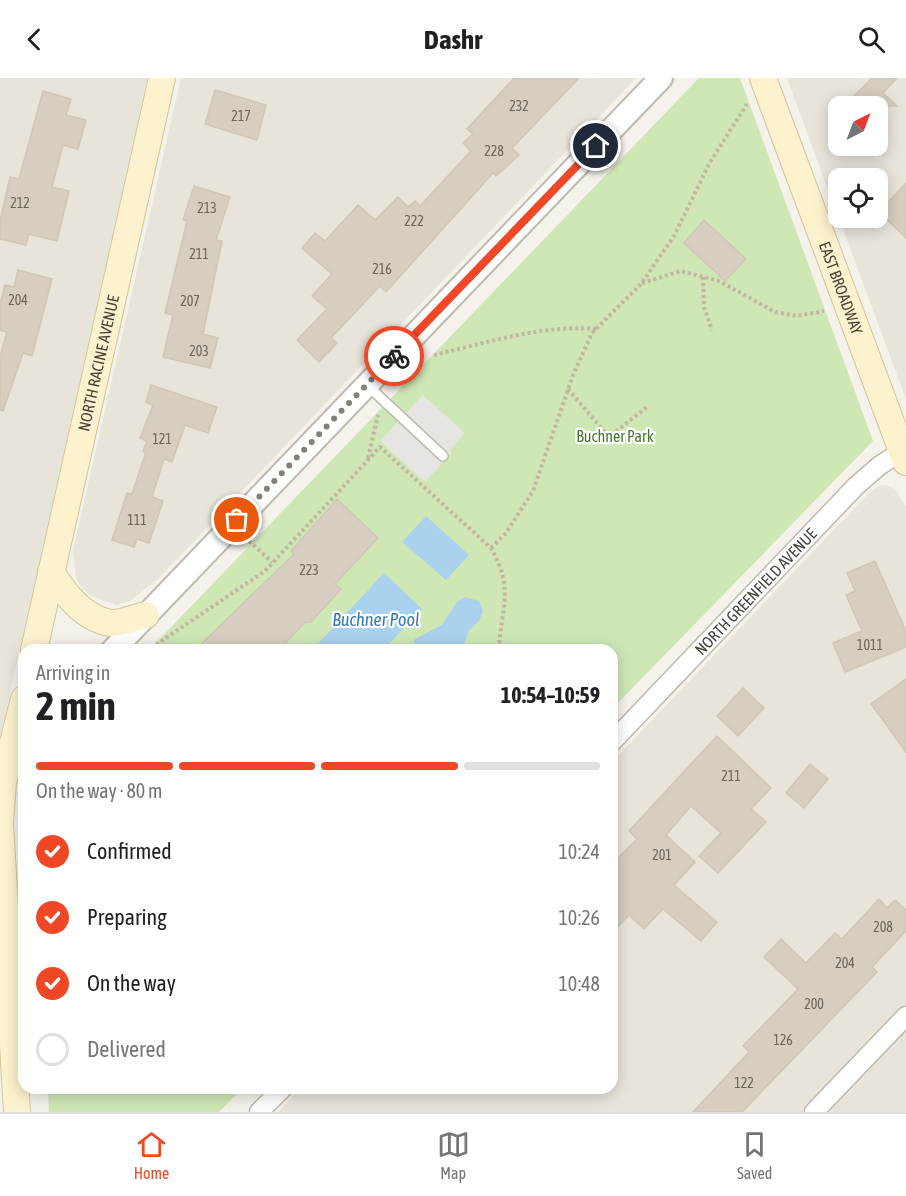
<!DOCTYPE html>
<html lang="en">
<head>
<meta charset="utf-8">
<style>
  :root { --surface:#fff; --page:#f6f6f6; --text:#202124; --muted:#757577; --line:#e0e0e0; --accent:#f04826 }
  body { margin:0; font-family:"Asap Condensed",sans-serif; background:var(--page); color:var(--text); height:100vh; display:flex; flex-direction:column; font-size:22px; white-space:nowrap }
  * { box-sizing:border-box; margin:0 }
  p { font-size:20px; color:var(--muted) }
  .icon { flex:none; width:33px; height:33px; fill:none; stroke:currentColor; stroke-width:2; stroke-linecap:round; stroke-linejoin:round }
  .map { position:relative; flex:1; overflow:hidden }
  .drawer { position:absolute; left:18px; top:566px; width:600px; height:450px; display:flex; flex-direction:column; background:var(--surface); border-radius:18px; box-shadow:0 3px 15px #0003 }
  .drawer>* { flex:none }
  .needle { width:39px; rotate:42deg }
  .buttons { position:absolute; left:828px; top:18px; display:grid; gap:12px }
  .buttons a { display:grid; place-items:center; width:60px; height:60px; border-radius:12px; background:var(--surface); box-shadow:0 3px 15px #0003; font-size:30px }
  .pin { position:absolute; display:grid; place-items:center; width:51px; height:51px; color:#fff; margin:-26px; border:3px solid #fff; border-radius:50%; box-shadow:0 2px 6px #0007 }
  .courier { position:absolute; display:grid; place-items:center; width:60px; height:60px; margin:-30px; border:4px solid #f04826; border-radius:50%; background:#fff; color:#222; box-shadow:0 2px 8px #0007 }
  .summary em { font-style:normal; font-weight:700 }
  .summary div { display:flex; flex-direction:column-reverse }
  .summary { display:flex; align-items:center; justify-content:space-between; height:102px; padding:0 18px }
  h1 { font-size:39px; font-weight:700; line-height:45px }
  .bar { display:grid; grid-template-columns:repeat(4,1fr); gap:9px 6px; align-content:center; height:72px; padding:0 18px }
  .bar i { height:8px; border-radius:4px; background:var(--line) }
  .bar .selected { background:var(--accent) }
  .bar p { grid-column:span 4 }
  ol { padding:0 18px; list-style:none }
  li { display:flex; align-items:center; gap:18px; height:66px }
  li p { margin-inline-start:auto }
  li .icon { padding:6px; border-radius:50%; background:var(--accent); color:#fff; stroke-width:4 }
  li:last-child { color:var(--muted) }
  li i { width:33px; height:33px; border:3px solid var(--line); border-radius:50% }
  header { display:flex; justify-content:space-between; align-items:center; height:78px; padding:0 18px; background:var(--surface); font-size:27px; font-weight:700 }
  .tab-bar { display:flex; justify-content:space-around; align-items:center; height:84px; border-top:2px solid var(--line); background:var(--surface); font-size:16px; color:var(--muted) }
  .tab-bar a { display:grid; justify-items:center; gap:3px }
  .tab-bar .selected { color:var(--accent) }
  .map>svg:first-child { display:block }
</style>
</head>
<body>
<header><svg class="icon" aria-label="back" viewBox="0 0 24 24"><path d="M15 5l-7 7 7 7"/></svg>Dashr<svg class="icon" aria-label="search" viewBox="0 0 24 24"><circle cx="10" cy="10" r="6"/><path d="M15 15l6 6"/></svg></header>
<div class="map">
<svg width="906" height="1034" viewBox="0 0 906 1034">
  <rect width="100%" height="100%" fill="#f4f2ea"/>
  <g fill="#e8e4d9" fill-rule="evenodd">
    <path d="M 0,0 L 148,0 L 0,660 Z"/>
    <path d="M 181,0 L 636,0 L 159,500 L 130,523 L 117,527 L 91,518 L 81,509 L 76,500 L 73,472 Z"/>
    <path d="M 787,0 L 906,0 L 906,321 L 839,140 L 878,140 L 878,100 L 838,100 L 838,139 ZM 838,28 L 878,28 L 878,68 L 838,68 Z"/>
    <path d="M 886,407 L 895,411 L 906,429 L 906,1034 L 278,1034 L 301,1010 L 612,1010 L 612,684 L 871,413 L 878,408 Z"/>
  </g>
  <g fill="#cfe7b5">
    <path d="M 699,0 L 740,0 L 873,363 L 612,631 L 612,572 L 149,572 Z"/>
    <path d="M 48,1010 L 243,1010 L 219,1034 L 49,1034 Z"/>
  </g>
  <path fill="#e6e5e2" d="M 423,317 L 465,355 L 450,372 L 452,375 L 425,404 L 380,363 Z"/>
  <g fill="#aad1ee">
    <path d="M 426,438 L 469,477 L 446,502 L 402,464 Z"/>
    <path d="M 384,495 L 422,531 L 384,571 L 313,571 Z"/>
    <path d="M 465,519 L 479,523 L 483,533 L 479,543 L 469,552 L 462,571 L 412,571 L 415,561 L 442,547 L 457,524 Z"/>
  </g>
  <g fill="#d6cec0" stroke="#d0c6b4" stroke-width="1.5">
    <path d="M 514,0 L 579,0 L 512,70 L 519,77 L 496,98 L 493,95 L 386,214 L 380,208 L 331,260 L 337,265 L 319,284 L 297,262 L 327,231 L 312,218 L 332,196 L 302,170 L 315,155 L 325,163 L 358,127 L 375,142 L 398,119 L 408,129 L 415,123 L 420,128 L 471,73 L 463,65 L 473,56 L 467,51 Z"/>
    <path d="M 872,0 L 897,0 L 883,15 L 897,28 L 844,28 Z"/>
    <path d="M 215,12 L 266,27 L 257,62 L 205,46 Z"/>
    <path d="M 43,13 L 71,21 L 66,37 L 86,42 L 78,71 L 63,67 L 52,109 L 69,113 L 57,163 L 29,156 L 26,167 L 0,161 L 0,143 L 10,99 L 19,101 Z"/>
    <path d="M 906,105 L 906,160 L 879,134 Z"/>
    <path d="M 194,108 L 230,119 L 216,162 L 222,163 L 203,256 L 218,260 L 210,290 L 163,279 L 173,237 L 165,235 L 187,143 L 183,142 Z"/>
    <path d="M 704,142 L 746,181 L 725,203 L 684,165 Z"/>
    <path d="M 18,192 L 52,201 L 32,278 L 23,275 L 3,333 L 0,332 L 0,279 L 7,254 L 0,252 L 0,226 L 5,207 L 14,209 Z"/>
    <path d="M 151,307 L 217,329 L 208,355 L 185,347 L 172,384 L 164,381 L 152,419 L 163,423 L 149,465 L 137,461 L 134,469 L 112,462 L 127,415 L 132,416 L 146,374 L 143,373 L 147,363 L 140,360 L 153,327 L 146,324 Z"/>
    <path d="M 337,421 L 378,460 L 335,506 L 341,511 L 311,544 L 305,544 L 279,572 L 195,572 L 294,476 L 291,473 Z"/>
    <path d="M 875,483 L 906,553 L 906,569 L 845,594 L 833,565 L 862,553 L 846,517 L 855,513 L 847,495 Z"/>
    <path d="M 906,601 L 906,674 L 871,626 Z"/>
    <path d="M 743,610 L 764,630 L 738,658 L 717,638 Z"/>
    <path d="M 717,658 L 771,710 L 751,731 L 766,744 L 718,795 L 699,778 L 721,755 L 691,728 L 666,757 L 695,784 L 674,807 L 717,844 L 701,863 L 663,831 L 644,851 L 629,837 L 612,855 L 612,786 L 637,761 L 629,753 Z"/>
    <path d="M 810,686 L 828,701 L 804,730 L 786,715 Z"/>
    <path d="M 879,821 L 887,830 L 895,822 L 906,832 L 906,853 L 872,889 L 877,894 L 742,1034 L 693,1034 L 749,974 L 743,968 L 798,911 L 764,879 L 781,861 L 806,885 L 835,855 L 842,861 Z"/>
  </g>
  <g fill="none" stroke-linecap="round" stroke-linejoin="round">
    <g stroke="#c0baad" stroke-width="12">
      <path id="service" d="M 367,307 L 443,378"/>
    </g>
    <g stroke="#c0baad" stroke-width="21">
      <g id="minor">
        <path id="s1" d="M 612,664 L 856,408 L 879,388 L 906,370"/>
        <path d="M 259,1034 L 283,1010"/>
        <path d="M 814,1034 L 906,938"/>
      </g>
    </g>
    <g stroke="#c0baad" stroke-width="26">
      <path id="tertiary" d="M 113,572 L 661,0"/>
    </g>
    <g stroke="#d2c59c" stroke-width="28">
      <g id="secondary">
        <path id="s2" d="M 763,0 L 906,384"/>
        <path d="M 51,494 C 65,516 83,540 110,545 C 121,546 136,539 146,537"/>
        <path id="s3" d="M 34,572 L 162,0"/>
        <path d="M 17,1034 L 0,745 L 3,704 L 24,621"/>
      </g>
    </g>
    <g stroke="#c1b69f" stroke-width="4" stroke-dasharray="3 3" stroke-linecap="butt">
      <path d="M 703,199 L 704,229 L 712,252"/>
      <path d="M 642,205 L 681,193 L 719,203 L 775,234 L 797,238 L 824,233"/>
      <path d="M 434,277 C 486,265 543,246 597,251"/>
      <path d="M 568,311 L 609,359 L 647,329"/>
      <path d="M 368,380 L 378,337"/>
      <path d="M 249,463 L 272,484"/>
      <path d="M 491,470 L 506,455 L 533,413 L 573,297 L 592,255 L 641,206 L 674,158 L 710,84 L 747,26"/>
      <path d="M 151,570 L 265,493 L 380,369 L 491,470 C 515,513 501,528 499,572"/>
    </g>
    <use href="#service" stroke="#fff" stroke-width="9"/>
    <use href="#minor" stroke="#fff" stroke-width="18"/>
    <use href="#tertiary" stroke="#fff" stroke-width="22"/>
    <use href="#secondary" stroke="#fcf2cd" stroke-width="26"/>
  </g>
  <g fill="none" stroke-linecap="round" stroke-linejoin="round">
    <path stroke="#848077" stroke-width="6" stroke-dasharray="0 10.8" d="M 237,442 L 394,278"/>
    <path stroke="#f04826" stroke-width="8" d="M 394,278 L 596,68"/>
  </g>
  <g text-anchor="middle" stroke-width="4.5" stroke-linejoin="round" paint-order="stroke">
    <g font-size="14" fill="#6c655b">
      <text x="519" y="33">232</text>
      <text x="241" y="43">217</text>
      <text x="494" y="78">228</text>
      <text x="20" y="130">212</text>
      <text x="207" y="135">213</text>
      <text x="414" y="148">222</text>
      <text x="199" y="181">211</text>
      <text x="382" y="196">216</text>
      <text x="18" y="227">204</text>
      <text x="190" y="228">207</text>
      <text x="199" y="278">203</text>
      <text x="162" y="366">121</text>
      <text x="137" y="447">111</text>
      <text x="309" y="497">223</text>
      <text x="870" y="572">1011</text>
      <text x="731" y="703">211</text>
      <text x="662" y="782">201</text>
      <text x="883" y="854">208</text>
      <text x="845" y="890">204</text>
      <text x="814" y="931">200</text>
      <text x="783" y="967">126</text>
      <text x="744" y="1010">122</text>
    </g>
    <g font-size="16" fill="#484239" stroke="#fff">
      <text dy="6" stroke="none"><textPath href="#s2" startOffset="224">EAST BROADWAY</textPath></text>
      <text dy="6" stroke="none"><textPath href="#s3" startOffset="294">NORTH RACINE AVENUE</textPath></text>
      <text dy="6" stroke="none"><textPath href="#s1" startOffset="208">NORTH GREENFIELD AVENUE</textPath></text>
    </g>
    <g font-size="16" fill="#48782e" stroke="#fff">
      <text x="615" y="364">Buchner Park</text>
    </g>
    <g font-size="18" font-style="italic" fill="#357ab0" stroke="#fff">
      <text x="376" y="548">Buchner Pool</text>
    </g>
  </g>
</svg>
<div class="buttons">
<a><svg class="needle" viewBox="-14 -14 28 28"><path d="M0-13l5 13h-10z" fill="#e53935"/><path d="M0 13l5-13h-10z" fill="#757577"/></svg></a>
<a><svg class="icon" aria-label="locate" viewBox="0 0 24 24"><circle cx="12" cy="12" r="6"/><path d="M12 2v4M12 18v4M2 12h4M18 12h4"/></svg></a>
</div>
<div class="pin" style="left:237px;top:442px;background:#ea580c"><svg class="icon" aria-label="bag" viewBox="0 0 24 24"><path d="M5 8h14l-1 12H6zM9 8a3 3 0 0 1 6 0"/></svg></div>
<div class="pin" style="left:596px;top:68px;background:#1f2937"><svg class="icon" aria-label="home" viewBox="0 0 24 24"><path d="M3 11l9-7 9 7M6 9v11h12V9"/></svg></div>
<div class="courier" style="left:394px;top:278px"><svg class="icon" aria-label="bike" viewBox="0 0 24 24"><circle cx="6" cy="16" r="4"/><circle cx="18" cy="16" r="4"/><path d="M6 16l4-8h5l3 8M10 8l3 8H6M13 5h3"/></svg></div>
<section class="drawer">
<div class="summary"><div><h1>2 min</h1><p>Arriving in</p></div><em>10:54–10:59</em></div>
<div class="bar"><i class="selected"></i><i class="selected"></i><i class="selected"></i><i></i><p>On the way · 80 m</p></div>
<ol>
<li><svg class="icon" aria-label="check" viewBox="0 0 24 24"><path d="M5 12l5 5 9-10"/></svg>Confirmed<p>10:24</p></li>
<li><svg class="icon" aria-label="check" viewBox="0 0 24 24"><path d="M5 12l5 5 9-10"/></svg>Preparing<p>10:26</p></li>
<li><svg class="icon" aria-label="check" viewBox="0 0 24 24"><path d="M5 12l5 5 9-10"/></svg>On the way<p>10:48</p></li>
<li><i></i>Delivered</li>
</ol>
</section>
</div>
<nav class="tab-bar">
<a class="selected"><svg class="icon" aria-label="home" viewBox="0 0 24 24"><path d="M3 11l9-7 9 7M6 9v11h12V9"/></svg>Home</a>
<a><svg class="icon" aria-label="map" viewBox="0 0 24 24"><path d="M3 6l6-2 6 2 6-2v14l-6 2-6-2-6 2zM9 4v14M15 6v14"/></svg>Map</a>
<a><svg class="icon" aria-label="saved" viewBox="0 0 24 24"><path d="M7 4h10v16l-5-4-5 4z"/></svg>Saved</a>
</nav>
</body>
</html>
